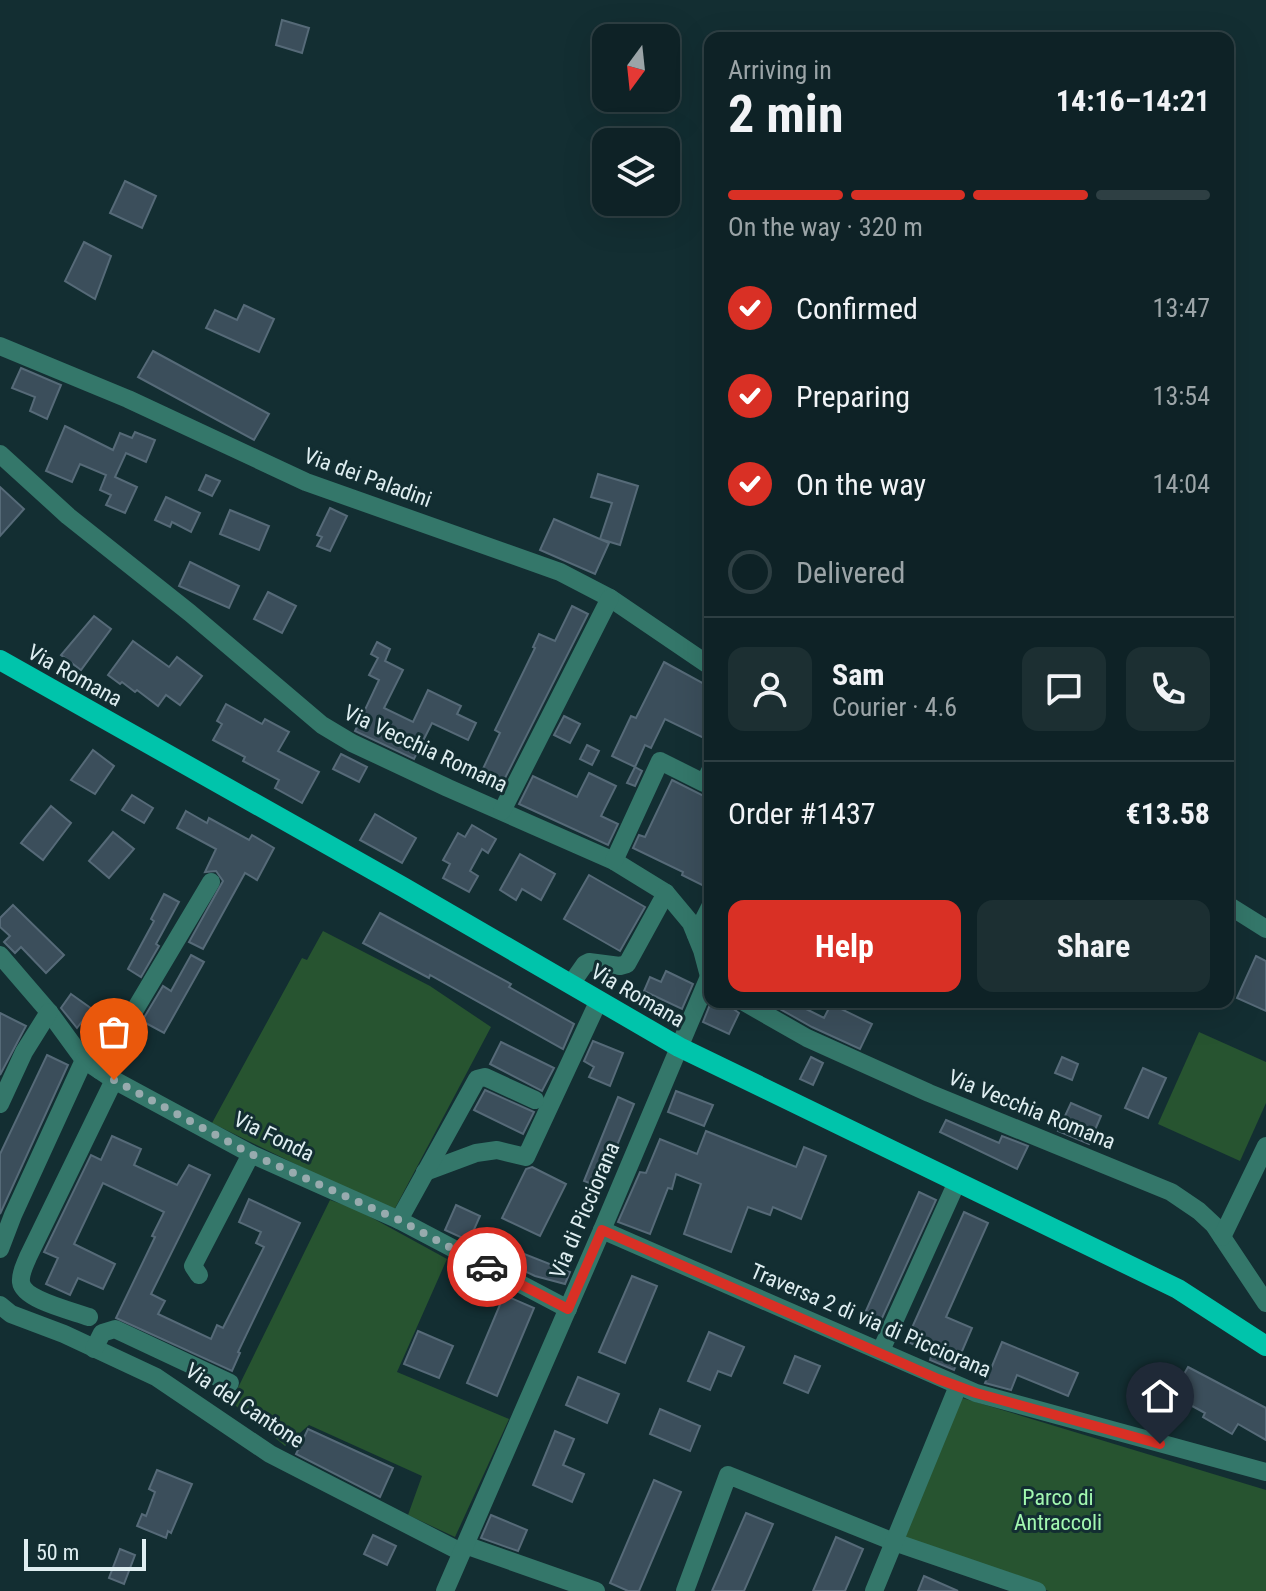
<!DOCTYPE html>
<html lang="en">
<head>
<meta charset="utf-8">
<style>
  :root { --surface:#0e2226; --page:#1c2f32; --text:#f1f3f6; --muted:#9ba4a7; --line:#2e3f43; --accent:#d93025 }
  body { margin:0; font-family:"Roboto Condensed",sans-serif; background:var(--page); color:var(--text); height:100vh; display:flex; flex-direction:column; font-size:30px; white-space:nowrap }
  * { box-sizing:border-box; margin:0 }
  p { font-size:26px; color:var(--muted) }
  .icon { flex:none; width:44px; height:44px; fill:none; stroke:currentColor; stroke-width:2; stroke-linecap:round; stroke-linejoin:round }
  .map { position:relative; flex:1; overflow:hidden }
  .details { position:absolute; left:704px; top:32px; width:530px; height:976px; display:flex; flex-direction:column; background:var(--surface); border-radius:16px; box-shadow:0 8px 32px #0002,0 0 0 2px var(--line) }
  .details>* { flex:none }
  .needle { width:52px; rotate:195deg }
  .buttons { position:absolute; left:592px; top:24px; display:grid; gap:16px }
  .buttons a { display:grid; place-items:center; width:88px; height:88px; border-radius:16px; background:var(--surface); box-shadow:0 8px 32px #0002,0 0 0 2px var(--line); font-size:40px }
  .scale { position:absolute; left:24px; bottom:20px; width:122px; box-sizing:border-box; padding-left:8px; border:4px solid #dfeef1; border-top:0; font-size:22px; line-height:28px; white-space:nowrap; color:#dfeef1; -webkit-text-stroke:6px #132e32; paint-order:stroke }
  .pin { position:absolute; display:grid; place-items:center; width:68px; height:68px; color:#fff; margin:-82px -34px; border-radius:50% 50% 50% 0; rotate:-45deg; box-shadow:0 0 8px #0007 }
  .pin .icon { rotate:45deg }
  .courier { position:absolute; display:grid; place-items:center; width:80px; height:80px; margin:-40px; border:6px solid #d93025; border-radius:50%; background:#fff; color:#222; box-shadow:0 2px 10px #0007 }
  .headline em { font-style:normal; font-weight:700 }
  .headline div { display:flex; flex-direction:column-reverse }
  .headline { display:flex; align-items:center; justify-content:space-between; height:136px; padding:0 24px }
  h1 { font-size:52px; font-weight:700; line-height:60px }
  .bar { display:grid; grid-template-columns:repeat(4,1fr); gap:12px 8px; align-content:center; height:96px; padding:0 24px }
  .bar i { height:10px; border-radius:6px; background:var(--line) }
  .bar .selected { background:var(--accent) }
  .bar p { grid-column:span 4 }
  .line { display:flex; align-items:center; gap:20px; padding:0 24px; border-top:2px solid var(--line) }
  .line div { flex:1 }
  .round { display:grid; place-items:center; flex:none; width:84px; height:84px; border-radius:16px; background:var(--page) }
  ol { padding:0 24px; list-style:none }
  li { display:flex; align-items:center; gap:24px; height:88px }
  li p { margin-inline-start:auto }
  li .icon { padding:8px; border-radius:50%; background:var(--accent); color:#fff; stroke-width:4 }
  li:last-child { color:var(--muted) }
  li i { width:44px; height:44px; border:4px solid var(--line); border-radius:50% }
  .button { display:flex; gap:16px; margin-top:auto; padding:16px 24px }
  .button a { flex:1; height:92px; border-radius:16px; background:var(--accent); color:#fff; font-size:32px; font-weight:700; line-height:92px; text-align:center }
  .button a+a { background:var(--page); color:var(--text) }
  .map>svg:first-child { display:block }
</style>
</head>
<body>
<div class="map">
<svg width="1266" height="1591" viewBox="0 0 1266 1591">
  <rect width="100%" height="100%" fill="#132e32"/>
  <g fill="#275430">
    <path d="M 323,931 L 430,986 L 491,1027 L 393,1212 L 212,1123 L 302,958 L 307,960 Z"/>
    <path d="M 1199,1032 L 1266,1062 L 1266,1103 L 1240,1161 L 1158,1124 Z"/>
    <path d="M 330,1200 L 356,1209 L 447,1259 L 397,1372 L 509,1419 L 455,1537 L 408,1515 L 422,1476 L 309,1425 L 285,1446 L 231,1402 Z"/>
    <path d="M 959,1397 L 1266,1490 L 1266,1591 L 1049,1591 L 904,1540 Z"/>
  </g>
  <g fill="#3b4e5b" stroke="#566a78" stroke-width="2">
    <path d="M 282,20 L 309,28 L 302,53 L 276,45 Z"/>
    <path d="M 125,181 L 156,196 L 142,228 L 110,213 Z"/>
    <path d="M 84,242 L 111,256 L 95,299 L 65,281 Z"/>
    <path d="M 244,305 L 274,319 L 259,352 L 206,328 L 215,310 L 237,320 Z"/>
    <path d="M 153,351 L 269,414 L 254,440 L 138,377 Z"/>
    <path d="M 21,368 L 61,385 L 47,419 L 30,411 L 35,397 L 12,388 Z"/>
    <path d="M 65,426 L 113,450 L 120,433 L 132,438 L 135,432 L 155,440 L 146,462 L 126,453 L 115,477 L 137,487 L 125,513 L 106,505 L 111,495 L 100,490 L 106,475 L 80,464 L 72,482 L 46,471 Z"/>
    <path d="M 598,474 L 638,486 L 620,545 L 600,539 L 612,503 L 591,497 Z"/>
    <path d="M 206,475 L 220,481 L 212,496 L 199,490 Z"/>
    <path d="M 0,487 L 24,509 L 0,536 Z"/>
    <path d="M 166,497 L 200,513 L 191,532 L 172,522 L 170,527 L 155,520 Z"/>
    <path d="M 330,508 L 347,516 L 330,551 L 317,546 L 322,537 L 317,535 Z"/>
    <path d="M 230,510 L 269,526 L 259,550 L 220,534 Z"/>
    <path d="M 554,519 L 609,543 L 595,574 L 540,550 Z"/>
    <path d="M 190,562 L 239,586 L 229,608 L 179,586 Z"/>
    <path d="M 268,592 L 296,606 L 282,633 L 254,619 Z"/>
    <path d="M 572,606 L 588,614 L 501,786 L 480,775 L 500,733 L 495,730 L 535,648 L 533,647 L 539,634 L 555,641 Z"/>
    <path d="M 94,616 L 111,629 L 81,670 L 61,655 Z"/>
    <path d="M 133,641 L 169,667 L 177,657 L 202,676 L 180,705 L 166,695 L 158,706 L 137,690 L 135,692 L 122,682 L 120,684 L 108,675 Z"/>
    <path d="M 377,642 L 390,649 L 385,661 L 403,670 L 384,708 L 413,722 L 428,690 L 461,706 L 457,714 L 476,723 L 468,740 L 432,723 L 414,759 L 355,731 L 379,680 L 369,675 L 378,658 L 371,654 Z"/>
    <path d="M 664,662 L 710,687 L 710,741 L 665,719 L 651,748 L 645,745 L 635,767 L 612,756 L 631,716 L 636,718 Z"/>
    <path d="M 226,704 L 262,724 L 265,719 L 289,732 L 278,751 L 319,772 L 302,803 L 275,788 L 279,780 L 243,761 L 245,757 L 213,740 L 222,724 L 217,721 Z"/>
    <path d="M 564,716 L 580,724 L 570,743 L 554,735 Z"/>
    <path d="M 587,745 L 599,751 L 592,765 L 580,759 Z"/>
    <path d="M 93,750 L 114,766 L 95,794 L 71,780 Z"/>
    <path d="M 341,754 L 367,767 L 359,782 L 333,769 Z"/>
    <path d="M 635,767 L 642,771 L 635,786 L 627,783 Z"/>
    <path d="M 589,773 L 616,786 L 601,816 L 618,824 L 608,845 L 519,804 L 533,776 L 577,797 Z"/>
    <path d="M 672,780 L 710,799 L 710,889 L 682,875 L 683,872 L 633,848 L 639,835 L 645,837 Z"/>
    <path d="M 132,795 L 153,808 L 144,823 L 122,810 Z"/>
    <path d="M 51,806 L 71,823 L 43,860 L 21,843 Z"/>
    <path d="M 186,811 L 207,823 L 209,818 L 249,840 L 252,835 L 274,848 L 257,880 L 245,873 L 203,949 L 189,942 L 223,881 L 216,871 L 205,872 L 216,849 L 177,828 Z"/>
    <path d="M 375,814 L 416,838 L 402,863 L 360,840 Z"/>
    <path d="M 472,825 L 496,839 L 488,853 L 482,849 L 470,871 L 478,876 L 469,892 L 443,878 L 450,864 L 443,860 L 458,833 L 465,837 Z"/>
    <path d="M 113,832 L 134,849 L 109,878 L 89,861 Z"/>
    <path d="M 520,854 L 555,874 L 541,900 L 522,889 L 516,900 L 500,890 Z"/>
    <path d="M 589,875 L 645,907 L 620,951 L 564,919 Z"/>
    <path d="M 164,894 L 179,902 L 156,944 L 159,946 L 141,977 L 128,969 L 154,921 L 151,919 Z"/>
    <path d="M 13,905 L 64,955 L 46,973 L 21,947 L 15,953 L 4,942 L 10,936 L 0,927 L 0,918 Z"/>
    <path d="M 380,913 L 511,984 L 509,987 L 574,1024 L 563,1049 L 430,975 L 429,978 L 363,943 Z"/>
    <path d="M 191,955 L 204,962 L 164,1033 L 142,1021 L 163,986 L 171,991 Z"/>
    <path d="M 1256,956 L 1266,961 L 1266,1011 L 1237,998 Z"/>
    <path d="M 666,971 L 693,984 L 682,1009 L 644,991 L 650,977 L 661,982 Z"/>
    <path d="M 71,994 L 99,1014 L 90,1025 L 84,1019 L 77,1028 L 61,1008 Z"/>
    <path d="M 711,1002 L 724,1002 L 739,1013 L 729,1034 L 703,1022 Z"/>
    <path d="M 784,1002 L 802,1002 L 800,1006 L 824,1018 L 831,1004 L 872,1024 L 860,1049 L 812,1027 L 780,1009 Z"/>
    <path d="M 0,1013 L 26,1026 L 0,1075 Z"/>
    <path d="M 593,1041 L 623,1053 L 610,1086 L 589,1077 L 594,1067 L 584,1061 Z"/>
    <path d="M 501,1042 L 554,1068 L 542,1091 L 490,1064 Z"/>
    <path d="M 47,1055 L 68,1065 L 0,1214 L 0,1154 Z"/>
    <path d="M 811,1057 L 823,1063 L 813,1085 L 800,1079 Z"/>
    <path d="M 1062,1057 L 1078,1064 L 1072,1080 L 1055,1073 Z"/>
    <path d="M 1143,1068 L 1166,1078 L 1148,1118 L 1125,1108 Z"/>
    <path d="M 485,1090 L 534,1112 L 523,1134 L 474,1110 Z"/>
    <path d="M 676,1091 L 713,1105 L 704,1126 L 668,1112 Z"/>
    <path d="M 618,1097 L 634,1104 L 600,1187 L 584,1181 Z"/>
    <path d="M 1071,1103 L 1101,1116 L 1089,1144 L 1058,1131 Z"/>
    <path d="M 946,1120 L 999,1143 L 1002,1136 L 1028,1146 L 1017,1169 L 940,1132 Z"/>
    <path d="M 706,1131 L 796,1167 L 804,1147 L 826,1156 L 801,1219 L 773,1207 L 770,1215 L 748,1207 L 731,1252 L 684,1234 L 701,1184 L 676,1174 L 672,1189 L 668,1188 L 650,1234 L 618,1222 L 640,1172 L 646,1173 L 660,1139 L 697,1154 Z"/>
    <path d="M 112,1136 L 141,1149 L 134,1165 L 177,1185 L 189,1165 L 210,1175 L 151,1294 L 165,1301 L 158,1314 L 211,1339 L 217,1325 L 223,1328 L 264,1247 L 256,1243 L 261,1232 L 239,1222 L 249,1199 L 300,1223 L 238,1352 L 240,1353 L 232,1371 L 116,1318 L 155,1237 L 152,1236 L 164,1212 L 103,1183 L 74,1244 L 115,1264 L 103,1289 L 78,1278 L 70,1295 L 46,1284 L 58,1258 L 44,1252 L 91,1155 L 101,1160 Z"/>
    <path d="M 532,1167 L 566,1184 L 540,1236 L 502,1218 L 526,1169 Z"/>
    <path d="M 919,1192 L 936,1200 L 877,1329 L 861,1322 Z"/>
    <path d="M 456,1205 L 480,1216 L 469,1241 L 445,1230 Z"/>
    <path d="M 964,1212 L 988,1223 L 946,1317 L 972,1328 L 954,1370 L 930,1360 L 932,1353 L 906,1341 Z"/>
    <path d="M 504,1246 L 570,1272 L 565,1284 L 535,1276 L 499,1259 Z"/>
    <path d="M 632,1276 L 657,1286 L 625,1363 L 599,1352 Z"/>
    <path d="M 504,1295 L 534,1308 L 497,1396 L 467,1383 Z"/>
    <path d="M 418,1331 L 453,1346 L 439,1378 L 404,1364 Z"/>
    <path d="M 709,1332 L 744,1347 L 731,1376 L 718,1371 L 710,1390 L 688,1381 Z"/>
    <path d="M 1002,1342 L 1078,1373 L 1068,1396 L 1017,1375 L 1011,1390 L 985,1383 Z"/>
    <path d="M 795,1356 L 820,1366 L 808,1393 L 784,1383 Z"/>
    <path d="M 1188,1367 L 1266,1408 L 1266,1440 L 1238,1424 L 1232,1434 L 1203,1417 L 1205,1413 L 1172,1395 Z"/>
    <path d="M 578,1377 L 619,1394 L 607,1423 L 566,1405 Z"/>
    <path d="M 660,1409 L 700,1426 L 690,1451 L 650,1434 Z"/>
    <path d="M 308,1429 L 393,1468 L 380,1497 L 296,1454 Z"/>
    <path d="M 555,1431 L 574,1439 L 563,1465 L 584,1474 L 572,1502 L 533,1485 Z"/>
    <path d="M 157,1470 L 192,1484 L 171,1533 L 168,1531 L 166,1538 L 137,1526 L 142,1514 L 146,1516 L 155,1492 L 149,1489 Z"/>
    <path d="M 654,1480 L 681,1492 L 639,1591 L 628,1591 L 610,1583 Z"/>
    <path d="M 746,1513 L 773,1524 L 744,1591 L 712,1591 Z"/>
    <path d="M 491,1515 L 527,1530 L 518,1551 L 481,1538 Z"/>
    <path d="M 373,1535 L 396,1546 L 387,1565 L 364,1554 Z"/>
    <path d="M 836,1537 L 863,1549 L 845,1591 L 813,1591 Z"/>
    <path d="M 120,1549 L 135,1555 L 124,1584 L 109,1578 Z"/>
    <path d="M 924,1576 L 958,1591 L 918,1591 Z"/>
  </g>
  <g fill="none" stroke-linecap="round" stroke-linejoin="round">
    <g stroke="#34776a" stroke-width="18">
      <path d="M 0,346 L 128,399 L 306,482 L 560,572 L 610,598 L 710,666"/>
      <path d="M 0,454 L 68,516 L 190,613 L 322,725 L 352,743 L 448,788 L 614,861 L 666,893 L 691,923 L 702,950 L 710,980"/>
      <path d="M 502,811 L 610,598"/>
      <path d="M 614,861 L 660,761 L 704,783 L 710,771"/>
      <path d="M 1228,905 L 1266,929"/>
      <path d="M 696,935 L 710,907"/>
      <path d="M 0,955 L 49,1012 L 84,1060 L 114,1080 L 251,1154 L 399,1220 L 568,1309"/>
      <path d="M 571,984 L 585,964 L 589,962 L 620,966 L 627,964 L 666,893"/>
      <path d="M 744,1002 L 807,1038 L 929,1093 L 1171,1192 L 1199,1211 L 1214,1225 L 1266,1303"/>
      <path d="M 99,1070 L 211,882"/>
      <path d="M 0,1104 L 24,1052 L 49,1012"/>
      <path d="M 425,1172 L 476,1153 L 497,1150 L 526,1157 L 599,1000"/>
      <path d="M 399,1220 L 477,1079 L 485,1077 L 535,1100"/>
      <path d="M 602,1230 L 976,1393 L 1266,1472"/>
      <path d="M 1222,1237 L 1266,1146"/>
      <path d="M 0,1249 L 13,1215 L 84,1060"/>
      <path d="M 199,1275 L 193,1266 L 196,1260 L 251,1154"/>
      <path d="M 0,1305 L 11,1314 L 64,1334 L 156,1377 L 270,1454 L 461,1552"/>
      <path d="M 89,1317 C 73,1311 23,1300 21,1282 C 20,1273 25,1265 28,1257 L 114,1080"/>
      <path d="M 883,1346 L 957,1182"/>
      <path d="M 94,1349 L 102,1333 L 115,1329 L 230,1383"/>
      <path d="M 465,1545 L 596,1591"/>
      <path d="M 445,1591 L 602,1230 L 708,979"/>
      <path d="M 685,1591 L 728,1475 L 894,1542 L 1037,1591"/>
      <path d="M 874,1591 L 958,1386"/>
    </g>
    <path stroke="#00c4ab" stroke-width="20" d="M 0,660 L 403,887 L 679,1047 L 1178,1289 L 1266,1346"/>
  </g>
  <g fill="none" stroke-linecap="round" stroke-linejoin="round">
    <path stroke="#98abae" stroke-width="8" stroke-dasharray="0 14.4" d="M 114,1080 L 251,1154 L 399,1220 L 487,1267"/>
    <path stroke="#d93025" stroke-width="10" d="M 487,1267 L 568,1309 L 602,1230 L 938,1379 L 976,1393 L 1160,1444"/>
  </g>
  <g text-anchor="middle" stroke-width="6" stroke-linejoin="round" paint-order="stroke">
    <g font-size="22" fill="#dfeef1" stroke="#132e32">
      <text transform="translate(368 477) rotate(20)" y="8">Via dei Paladini</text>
      <text transform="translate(75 675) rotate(29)" y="8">Via Romana</text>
      <text transform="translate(426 748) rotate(25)" y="8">Via Vecchia Romana</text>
      <text transform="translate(638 995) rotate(30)" y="8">Via Romana</text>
      <text transform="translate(1032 1109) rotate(22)" y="8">Via Vecchia Romana</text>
      <text transform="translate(274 1136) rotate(26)" y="8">Via Fonda</text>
      <text transform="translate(584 1210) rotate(-67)" y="8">Via di Picciorana</text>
      <text transform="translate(871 1320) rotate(23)" y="8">Traversa 2 di via di Picciorana</text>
      <text transform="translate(245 1405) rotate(33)" y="8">Via del Cantone</text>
    </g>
    <g font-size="22" fill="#a2f7b0" stroke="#132e32">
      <text x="1058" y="1505">Parco di<tspan x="1058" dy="25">Antraccoli</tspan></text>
    </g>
  </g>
</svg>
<div class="buttons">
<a><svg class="needle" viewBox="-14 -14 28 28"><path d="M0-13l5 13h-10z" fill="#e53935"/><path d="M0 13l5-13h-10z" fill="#9ba4a7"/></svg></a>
<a><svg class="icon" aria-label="layers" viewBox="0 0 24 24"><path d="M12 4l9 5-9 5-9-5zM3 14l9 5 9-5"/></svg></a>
</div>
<div class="scale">50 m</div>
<div class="pin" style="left:114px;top:1080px;background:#ea580c"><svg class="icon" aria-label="bag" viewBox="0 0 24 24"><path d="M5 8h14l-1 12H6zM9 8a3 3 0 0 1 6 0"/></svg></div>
<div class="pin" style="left:1160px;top:1444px;background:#1f2937"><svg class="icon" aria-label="home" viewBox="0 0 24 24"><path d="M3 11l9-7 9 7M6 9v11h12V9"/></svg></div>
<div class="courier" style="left:487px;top:1267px"><svg class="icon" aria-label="car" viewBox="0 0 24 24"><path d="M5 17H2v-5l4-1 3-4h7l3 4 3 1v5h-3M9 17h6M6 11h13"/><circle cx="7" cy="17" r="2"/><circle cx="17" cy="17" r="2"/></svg></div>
<section class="details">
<div class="headline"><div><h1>2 min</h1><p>Arriving in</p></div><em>14:16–14:21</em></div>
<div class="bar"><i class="selected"></i><i class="selected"></i><i class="selected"></i><i></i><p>On the way · 320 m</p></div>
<ol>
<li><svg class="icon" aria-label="check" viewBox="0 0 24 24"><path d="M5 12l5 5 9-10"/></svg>Confirmed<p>13:47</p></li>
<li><svg class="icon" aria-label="check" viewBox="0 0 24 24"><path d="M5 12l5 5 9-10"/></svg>Preparing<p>13:54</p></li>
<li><svg class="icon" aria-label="check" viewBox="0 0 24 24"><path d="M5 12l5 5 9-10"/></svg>On the way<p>14:04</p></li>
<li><i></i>Delivered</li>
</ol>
<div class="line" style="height:144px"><a class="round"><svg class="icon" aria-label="person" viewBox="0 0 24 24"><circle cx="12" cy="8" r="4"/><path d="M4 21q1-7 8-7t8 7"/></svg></a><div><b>Sam</b><p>Courier · 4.6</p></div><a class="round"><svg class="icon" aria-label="chat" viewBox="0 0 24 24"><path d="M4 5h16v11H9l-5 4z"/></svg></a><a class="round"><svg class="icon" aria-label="phone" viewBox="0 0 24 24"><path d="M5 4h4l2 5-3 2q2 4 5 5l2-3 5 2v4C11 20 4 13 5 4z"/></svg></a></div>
<div class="line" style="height:104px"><div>Order #1437</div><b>€13.58</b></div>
<div class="button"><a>Help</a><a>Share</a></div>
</section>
</div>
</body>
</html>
